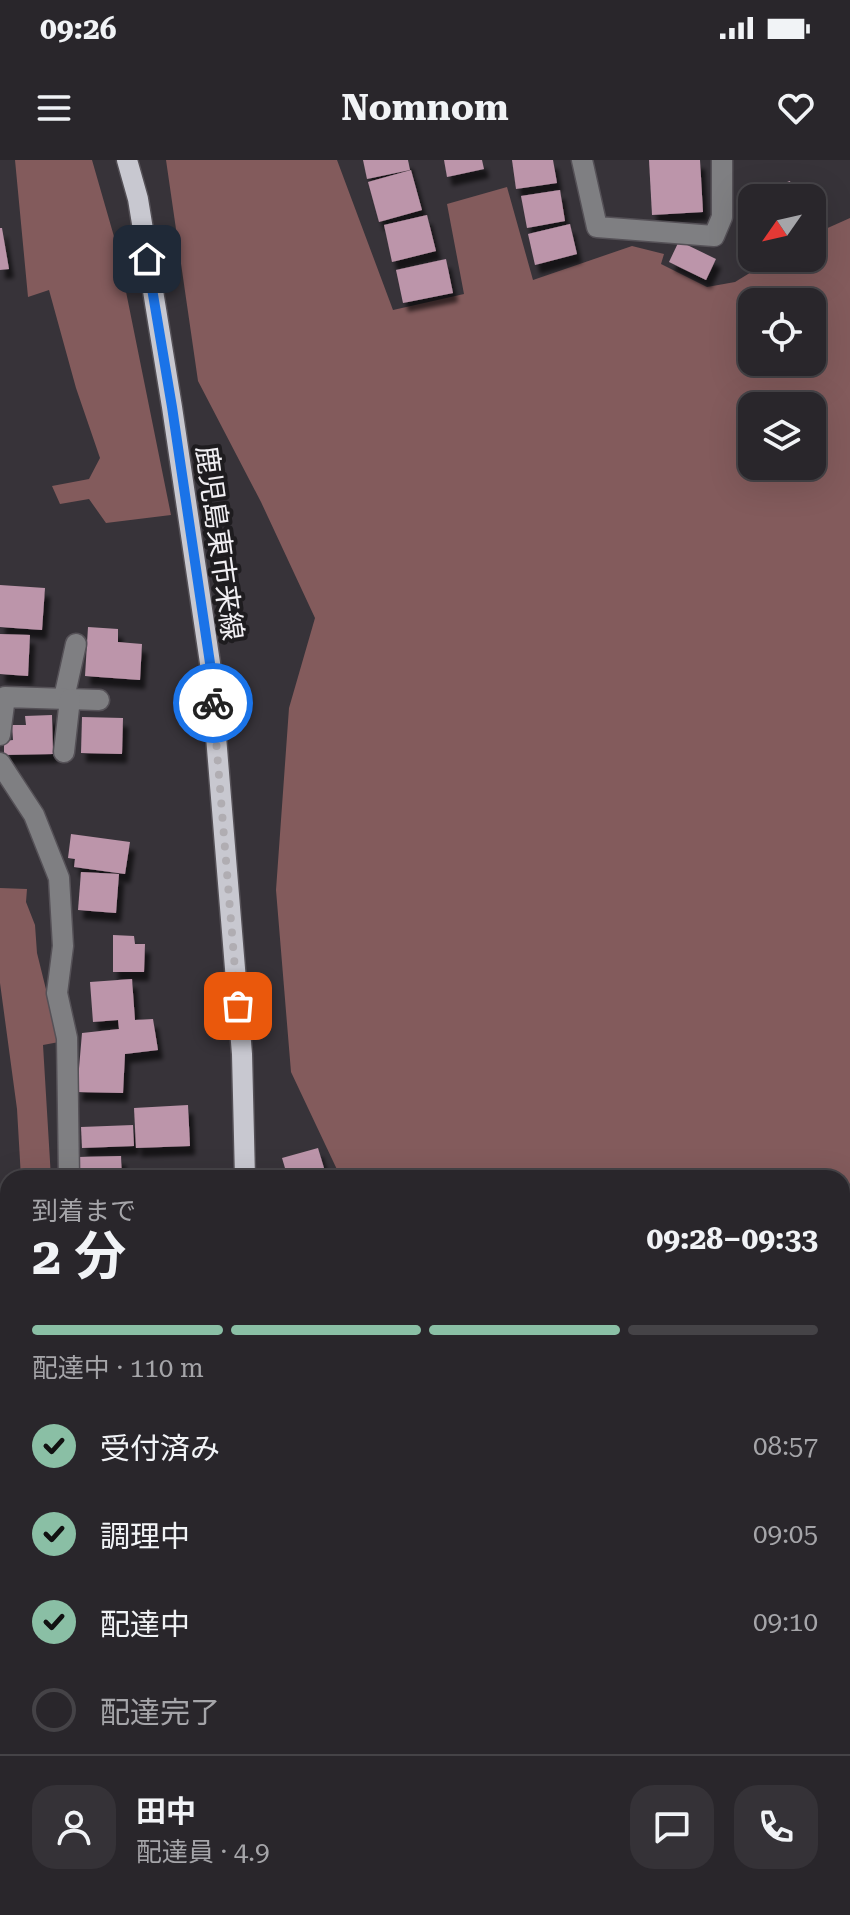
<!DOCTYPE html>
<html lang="ja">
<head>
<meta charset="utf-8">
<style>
  :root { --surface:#29262b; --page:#353237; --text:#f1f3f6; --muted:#a5a5a9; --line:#454347; --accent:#8abfa5 }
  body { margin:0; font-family:"Roboto Serif","Noto Sans JP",serif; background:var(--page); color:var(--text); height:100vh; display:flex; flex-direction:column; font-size:30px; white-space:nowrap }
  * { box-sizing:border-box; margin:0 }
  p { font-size:26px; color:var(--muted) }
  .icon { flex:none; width:44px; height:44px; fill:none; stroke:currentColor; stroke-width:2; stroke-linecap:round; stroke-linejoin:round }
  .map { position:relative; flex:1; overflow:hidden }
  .sheet { position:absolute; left:0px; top:1010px; width:850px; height:746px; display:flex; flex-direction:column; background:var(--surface); border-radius:24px 24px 0 0; box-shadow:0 8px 32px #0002,0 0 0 2px var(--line) }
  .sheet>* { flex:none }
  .needle { width:52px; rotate:236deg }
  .fabs { position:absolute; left:738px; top:24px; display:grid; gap:16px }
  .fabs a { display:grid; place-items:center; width:88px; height:88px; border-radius:16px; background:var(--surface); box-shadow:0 8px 32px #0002,0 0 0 2px var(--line); font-size:40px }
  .pin { position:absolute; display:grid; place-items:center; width:68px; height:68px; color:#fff; margin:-34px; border-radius:16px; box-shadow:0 4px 12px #0006 }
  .courier { position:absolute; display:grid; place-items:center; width:80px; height:80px; margin:-40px; border:6px solid #1a73e8; border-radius:50%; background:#fff; color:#222; box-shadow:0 2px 10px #0007 }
  .overview em { font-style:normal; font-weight:700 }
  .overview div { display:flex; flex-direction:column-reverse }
  .overview { display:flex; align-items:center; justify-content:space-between; height:136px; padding:0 32px }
  h1 { font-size:52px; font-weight:700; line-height:60px }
  .bar { display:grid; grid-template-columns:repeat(4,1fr); gap:12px 8px; align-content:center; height:96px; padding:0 32px }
  .bar i { height:10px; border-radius:6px; background:var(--line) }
  .bar .on { background:var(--accent) }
  .bar p { grid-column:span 4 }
  .line { display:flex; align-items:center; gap:20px; padding:0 32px; border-top:2px solid var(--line) }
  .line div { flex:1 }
  .round { display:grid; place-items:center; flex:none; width:84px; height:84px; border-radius:24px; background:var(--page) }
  ol { padding:0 32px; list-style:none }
  li { display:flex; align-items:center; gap:24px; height:88px }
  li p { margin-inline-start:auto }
  li .icon { padding:8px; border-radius:50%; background:var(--accent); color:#111; stroke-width:4 }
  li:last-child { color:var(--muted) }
  li i { width:44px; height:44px; border:4px solid var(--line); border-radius:50% }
  .status { display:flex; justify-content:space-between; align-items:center; height:56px; padding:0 40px; background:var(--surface); direction:ltr }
  .status svg { height:22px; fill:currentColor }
  header { display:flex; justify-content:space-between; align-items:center; height:104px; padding:0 32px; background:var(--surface); font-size:36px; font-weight:700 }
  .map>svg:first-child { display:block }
</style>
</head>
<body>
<div class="status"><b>09:26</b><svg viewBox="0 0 49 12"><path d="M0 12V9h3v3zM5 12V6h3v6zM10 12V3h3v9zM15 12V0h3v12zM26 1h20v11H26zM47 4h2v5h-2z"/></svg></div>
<header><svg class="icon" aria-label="menu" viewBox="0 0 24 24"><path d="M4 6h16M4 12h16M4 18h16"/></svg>Nomnom<svg class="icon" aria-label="heart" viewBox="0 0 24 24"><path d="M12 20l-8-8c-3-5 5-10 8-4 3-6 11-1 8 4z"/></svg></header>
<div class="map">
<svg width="850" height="1755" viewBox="0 0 850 1755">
  <defs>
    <filter id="shadow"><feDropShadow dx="5" dy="9" stdDeviation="2" flood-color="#0009"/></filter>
  </defs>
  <rect width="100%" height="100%" fill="#373339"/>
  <g fill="#835b5c" fill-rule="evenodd">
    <path d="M 15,0 L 92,0 L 117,87 L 171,355 L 106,363 L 89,339 L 60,344 L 52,326 L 89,319 L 100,298 L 76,228 L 49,130 L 28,137 Z"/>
    <path d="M 166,0 L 337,0 L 393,150 L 464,134 L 447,44 L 507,27 L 533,120 L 632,86 L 664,94 L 661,104 L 707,127 L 735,122 L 774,98 L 812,98 L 812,75 L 850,58 L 850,1248 L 842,1252 L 842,1018 L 341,1018 L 291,912 L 276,730 L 289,548 L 315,458 L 261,342 L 198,221 ZM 812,142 L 812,202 L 752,202 L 752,142 ZM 752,246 L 812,246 L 812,306 L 752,306 Z"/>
    <path d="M 0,728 L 27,729 L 26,742 L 35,765 L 37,793 L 59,882 L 43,885 L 51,1018 L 21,1018 L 17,949 L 0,823 Z"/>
    <path d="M 678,1748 L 801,1748 L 801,1755 L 685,1755 Z"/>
  </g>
  <g fill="#bc95aa" filter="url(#shadow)">
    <path d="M 363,0 L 408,0 L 410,10 L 367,19 Z"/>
    <path d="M 444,0 L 482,0 L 484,9 L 447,17 Z"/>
    <path d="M 512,0 L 553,0 L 557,23 L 516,29 Z"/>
    <path d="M 649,0 L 700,0 L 703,52 L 652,55 Z"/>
    <path d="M 411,10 L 422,50 L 379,62 L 368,22 Z"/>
    <path d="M 790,21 L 795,38 L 752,38 L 752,72 L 740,38 Z"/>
    <path d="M 560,30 L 565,61 L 527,68 L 521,36 Z"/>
    <path d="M 427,55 L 436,91 L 392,102 L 384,65 Z"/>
    <path d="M 570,64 L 577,94 L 535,105 L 528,74 Z"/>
    <path d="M 0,68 L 2,68 L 9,109 L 0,110 Z"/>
    <path d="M 679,81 L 716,99 L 706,120 L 669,102 Z"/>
    <path d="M 446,99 L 453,133 L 403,143 L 396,110 Z"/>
    <path d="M 0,425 L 45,428 L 42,470 L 0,467 Z"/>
    <path d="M 88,467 L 118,469 L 118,482 L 142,484 L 140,520 L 85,516 Z"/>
    <path d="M 0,474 L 30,475 L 28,516 L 0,514 Z"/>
    <path d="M 52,555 L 53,594 L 4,595 L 4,581 L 13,580 L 12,565 L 26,565 L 25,556 Z"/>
    <path d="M 82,557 L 123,558 L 122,594 L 81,593 Z"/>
    <path d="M 71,674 L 130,682 L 125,714 L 74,707 L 75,699 L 68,698 Z"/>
    <path d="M 81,712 L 119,714 L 116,753 L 78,750 Z"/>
    <path d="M 113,775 L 134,776 L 135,784 L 145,784 L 144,812 L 113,812 Z"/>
    <path d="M 132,819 L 135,860 L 153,859 L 158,890 L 125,894 L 123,933 L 77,932 L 82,873 L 119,869 L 118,860 L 93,862 L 90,822 Z"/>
    <path d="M 188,945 L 190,986 L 136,988 L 134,948 Z"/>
    <path d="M 133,965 L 134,986 L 82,988 L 81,967 Z"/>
    <path d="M 318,988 L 327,1018 L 288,1018 L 282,998 Z"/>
    <path d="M 121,996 L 122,1018 L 77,1018 L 77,997 Z"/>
    <path d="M 850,1680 L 850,1711 L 842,1713 L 842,1682 Z"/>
    <path d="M 850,1738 L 850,1755 L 815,1755 L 813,1748 L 842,1748 L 842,1740 Z"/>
    <path d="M 350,1748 L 377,1748 L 379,1755 L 352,1755 Z"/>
    <path d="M 419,1748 L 450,1748 L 452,1755 L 407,1755 L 406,1752 Z"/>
  </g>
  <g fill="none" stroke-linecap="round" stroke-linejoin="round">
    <g stroke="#555157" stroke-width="23">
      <g id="minor">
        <path d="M 582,0 L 597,67 L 714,76 L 722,57 L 722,0"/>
        <path d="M 64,538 L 76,484"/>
        <path d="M 0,575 L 5,537 L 99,540"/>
        <path d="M 64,592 L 70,539"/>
        <path d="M 0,603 L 34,655 L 59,718 L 63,786 L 57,833 L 67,878 L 69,1018"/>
        <path d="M 842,1604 L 844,1490 L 850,1485"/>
        <path d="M 113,1748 L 113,1755"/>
        <path d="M 265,1748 L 272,1755"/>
      </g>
    </g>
    <g stroke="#555157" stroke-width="23">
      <g id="major">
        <path d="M 127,0 L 138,39 L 172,247 L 210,503 L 242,894 L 245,1018"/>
        <path d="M 241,1755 L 241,1748"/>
      </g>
    </g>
    <path stroke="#9c999e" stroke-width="5" stroke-dasharray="2 6" stroke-linecap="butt" d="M 0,1329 L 8,1328"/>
    <use href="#minor" stroke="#7f7f82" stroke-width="20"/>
    <use href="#major" stroke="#c8c8d0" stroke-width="20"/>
    <g stroke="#8b888d" stroke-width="6" stroke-dasharray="4 8" stroke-linecap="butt">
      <path d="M 0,1185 L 8,1308"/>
      <path d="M 0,1666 L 6,1755"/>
      <path d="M 43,1748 L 44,1755"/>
    </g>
  </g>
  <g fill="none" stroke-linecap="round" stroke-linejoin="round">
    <path stroke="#b0adb2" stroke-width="8" stroke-dasharray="0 14.4" d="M 213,543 L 238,846"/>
    <path stroke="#1a73e8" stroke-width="10" d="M 147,99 L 172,247 L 210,503 L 213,543"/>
  </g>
  <g text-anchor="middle" stroke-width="8" stroke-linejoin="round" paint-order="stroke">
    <g font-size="28" fill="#f1eff3" stroke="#1e1c1f">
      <text transform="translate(220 383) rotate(82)" y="10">鹿児島東市来線</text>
    </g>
  </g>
</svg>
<div class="fabs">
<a><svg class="needle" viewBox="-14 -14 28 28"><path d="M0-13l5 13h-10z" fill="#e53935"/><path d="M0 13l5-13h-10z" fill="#a5a5a9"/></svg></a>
<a><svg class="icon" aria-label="locate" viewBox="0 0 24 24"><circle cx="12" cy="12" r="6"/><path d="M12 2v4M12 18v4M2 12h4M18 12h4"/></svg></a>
<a><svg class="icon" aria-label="layers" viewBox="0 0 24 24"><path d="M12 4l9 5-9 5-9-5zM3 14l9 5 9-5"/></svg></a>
</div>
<div class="pin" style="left:238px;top:846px;background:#ea580c"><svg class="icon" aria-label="bag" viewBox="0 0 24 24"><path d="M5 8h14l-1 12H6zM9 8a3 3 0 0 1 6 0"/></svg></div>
<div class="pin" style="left:147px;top:99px;background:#1f2937"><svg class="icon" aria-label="home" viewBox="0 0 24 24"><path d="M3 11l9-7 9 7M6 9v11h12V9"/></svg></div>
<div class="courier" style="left:213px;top:543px"><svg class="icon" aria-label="bike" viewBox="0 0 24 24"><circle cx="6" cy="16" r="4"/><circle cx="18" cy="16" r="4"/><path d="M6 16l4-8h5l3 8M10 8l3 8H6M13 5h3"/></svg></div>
<section class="sheet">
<div class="overview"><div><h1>2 分</h1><p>到着まで</p></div><em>09:28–09:33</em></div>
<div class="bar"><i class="on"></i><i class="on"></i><i class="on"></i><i></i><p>配達中 · 110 m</p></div>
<ol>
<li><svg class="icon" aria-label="check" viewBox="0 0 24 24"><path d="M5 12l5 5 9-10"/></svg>受付済み<p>08:57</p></li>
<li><svg class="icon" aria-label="check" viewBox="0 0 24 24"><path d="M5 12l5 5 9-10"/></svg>調理中<p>09:05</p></li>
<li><svg class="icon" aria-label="check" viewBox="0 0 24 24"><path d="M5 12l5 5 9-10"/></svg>配達中<p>09:10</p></li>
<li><i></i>配達完了</li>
</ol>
<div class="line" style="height:144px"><a class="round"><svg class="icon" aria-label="person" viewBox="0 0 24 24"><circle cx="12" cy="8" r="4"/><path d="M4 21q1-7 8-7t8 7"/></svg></a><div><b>田中</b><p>配達員 · 4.9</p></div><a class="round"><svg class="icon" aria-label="chat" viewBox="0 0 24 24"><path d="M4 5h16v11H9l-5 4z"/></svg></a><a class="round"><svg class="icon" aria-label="phone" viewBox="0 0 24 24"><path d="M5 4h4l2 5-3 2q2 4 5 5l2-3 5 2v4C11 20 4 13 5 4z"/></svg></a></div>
</section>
</div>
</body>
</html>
